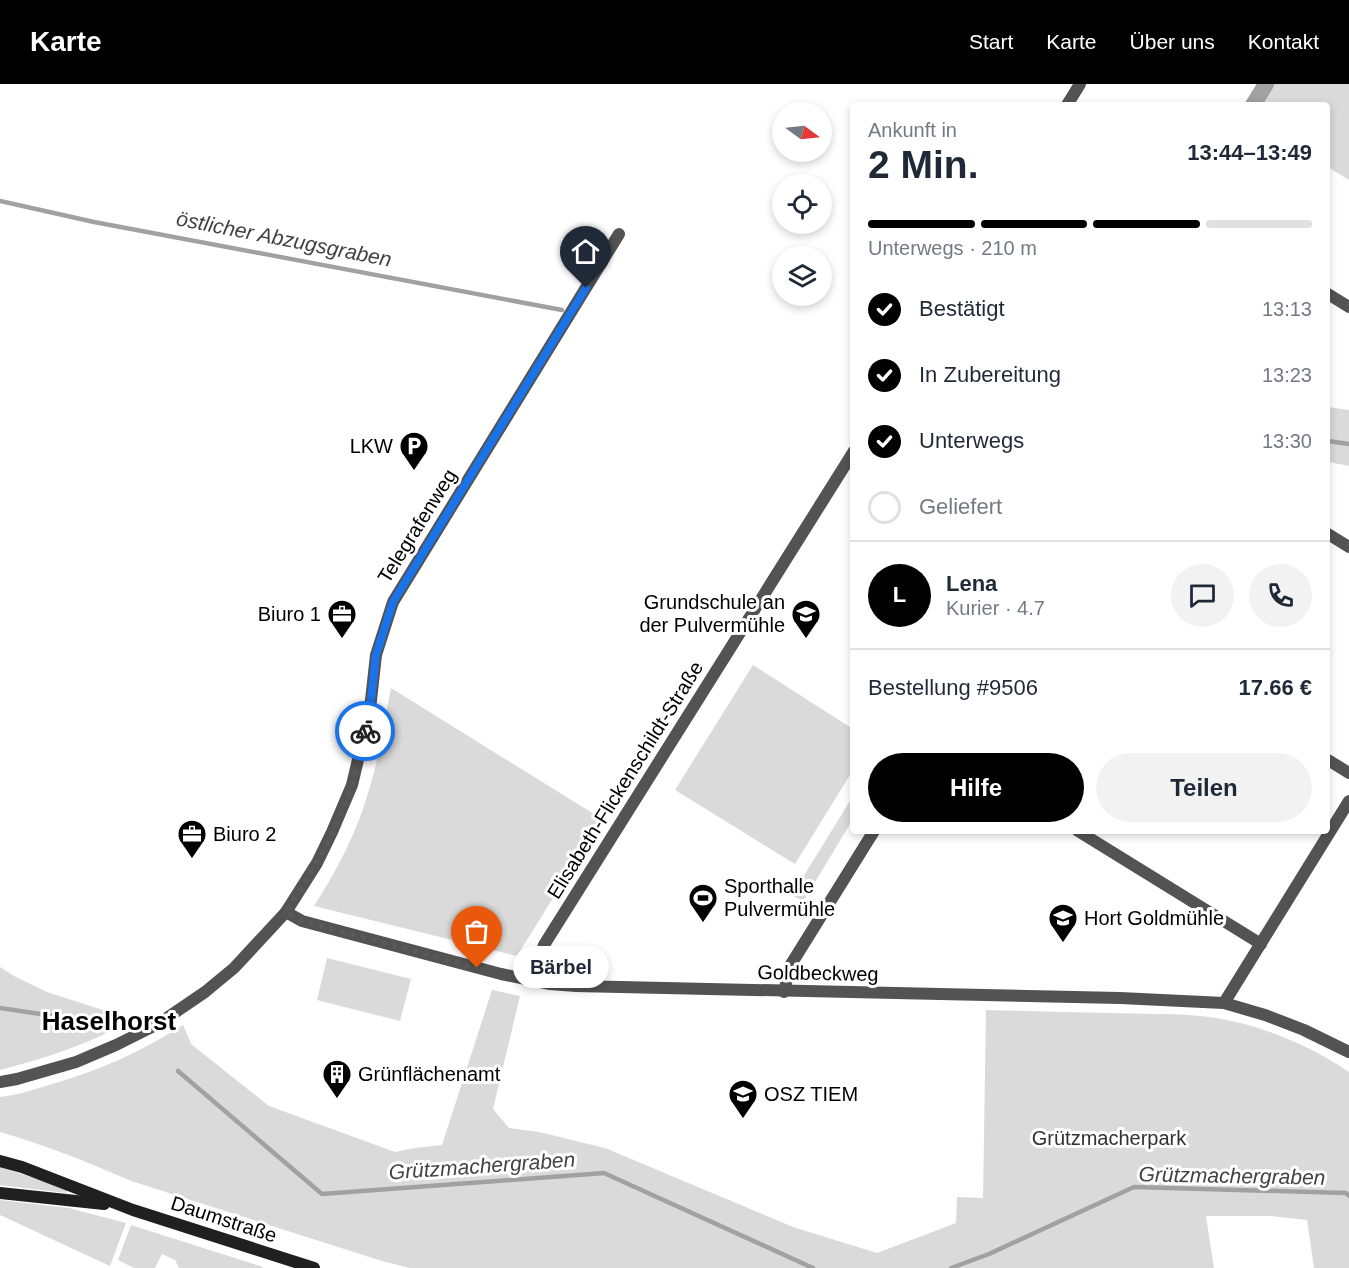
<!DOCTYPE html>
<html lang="de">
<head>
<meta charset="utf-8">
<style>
  :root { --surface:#fff; --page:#f2f2f3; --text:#1f2937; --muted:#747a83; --line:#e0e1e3; --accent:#000 }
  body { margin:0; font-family:Helvetica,sans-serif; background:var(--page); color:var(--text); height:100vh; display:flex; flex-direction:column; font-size:22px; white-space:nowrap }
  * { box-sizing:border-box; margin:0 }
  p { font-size:20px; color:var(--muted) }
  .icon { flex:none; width:33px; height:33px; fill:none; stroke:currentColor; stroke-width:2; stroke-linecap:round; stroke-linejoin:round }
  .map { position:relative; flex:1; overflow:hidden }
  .drawer { position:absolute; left:850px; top:18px; width:480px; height:732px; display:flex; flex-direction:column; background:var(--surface); border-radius:6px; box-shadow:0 3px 9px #0003 }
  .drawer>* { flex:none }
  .needle { width:39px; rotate:105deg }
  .fabs { position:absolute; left:772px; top:18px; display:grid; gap:12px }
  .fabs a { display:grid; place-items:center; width:60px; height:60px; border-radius:50%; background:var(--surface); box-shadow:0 3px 9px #0003; font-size:30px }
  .pin { position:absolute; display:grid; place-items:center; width:51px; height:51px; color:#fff; margin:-62px -26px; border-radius:50% 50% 50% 0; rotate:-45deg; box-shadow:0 0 6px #0007 }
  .pin .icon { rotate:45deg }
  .courier { position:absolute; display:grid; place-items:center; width:60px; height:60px; margin:-30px; border:4px solid #1a73e8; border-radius:50%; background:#fff; color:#222; box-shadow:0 2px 8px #0007 }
  .bubble { position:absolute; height:42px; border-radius:21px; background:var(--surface); box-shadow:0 3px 9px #0003; font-size:20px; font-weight:800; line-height:42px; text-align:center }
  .overview em { font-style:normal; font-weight:800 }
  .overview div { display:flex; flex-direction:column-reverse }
  .overview { display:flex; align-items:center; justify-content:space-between; height:102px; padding:0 18px }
  h1 { font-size:39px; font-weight:800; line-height:45px }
  .bar { display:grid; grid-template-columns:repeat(4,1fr); gap:9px 6px; align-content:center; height:72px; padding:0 18px }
  .bar i { height:8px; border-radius:4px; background:var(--line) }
  .bar .on { background:var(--accent) }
  .bar p { grid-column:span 4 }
  .line { display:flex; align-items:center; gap:15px; padding:0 18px; border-top:2px solid var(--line) }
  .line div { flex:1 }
  .round { display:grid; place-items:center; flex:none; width:63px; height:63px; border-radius:32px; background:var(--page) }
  ol { padding:0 18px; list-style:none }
  li { display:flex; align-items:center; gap:18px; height:66px }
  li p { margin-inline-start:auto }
  li .icon { padding:6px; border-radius:50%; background:var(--accent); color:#fff; stroke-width:4 }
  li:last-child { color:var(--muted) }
  li i { width:33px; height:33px; border:3px solid var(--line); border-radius:50% }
  .cta { display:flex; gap:12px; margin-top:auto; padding:12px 18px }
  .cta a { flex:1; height:69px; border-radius:36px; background:var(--accent); color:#fff; font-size:24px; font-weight:800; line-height:69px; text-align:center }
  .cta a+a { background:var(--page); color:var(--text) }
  header { display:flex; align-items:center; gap:36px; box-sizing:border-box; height:84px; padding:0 30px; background:var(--accent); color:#fff }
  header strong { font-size:28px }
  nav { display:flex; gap:33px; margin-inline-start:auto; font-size:21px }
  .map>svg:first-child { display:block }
</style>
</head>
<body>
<header>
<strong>Karte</strong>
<nav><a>Start</a><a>Karte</a><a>Über uns</a><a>Kontakt</a></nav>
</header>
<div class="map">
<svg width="1349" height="1184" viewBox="0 0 1349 1184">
  <rect width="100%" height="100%" fill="#fff"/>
  <g fill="#dadada">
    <path d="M 1266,0 L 1349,0 L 1349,96 L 1328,83 L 1328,21 L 1253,21 Z"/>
    <path d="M 1328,323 L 1349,326 L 1349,382 L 1329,378 L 1328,380 Z"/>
    <path d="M 753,581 L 853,645 L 853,686 L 795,780 L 675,706 Z"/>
    <path d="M 391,604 L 602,735 L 517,872 L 314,822 C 337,786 356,750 368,709 C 379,675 384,639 391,604 Z"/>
    <path d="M 853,712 L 853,735 L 803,818 L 792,811 Z"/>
    <path d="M 327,874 L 411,895 L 400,937 L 317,916 Z"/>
    <path d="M 0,883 L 14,892 L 47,908 L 106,927 L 123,941 C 84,962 42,975 0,986 Z"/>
    <path d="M 492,906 L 520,912 L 493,1025 L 509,1044 L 539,1048 L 605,1064 L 793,1143 L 877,1169 L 956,1139 L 957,1113 L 983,1114 L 986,926 C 1027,927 1069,928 1110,929 C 1143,930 1177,929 1210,933 C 1259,940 1308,960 1349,988 L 1349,1184 L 1314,1184 L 1307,1136 L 1269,1132 L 1206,1132 L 1214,1184 L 410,1184 L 382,1177 L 131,1097 C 88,1078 45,1061 0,1048 L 0,1013 C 17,1011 33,1006 49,1001 C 98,987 141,968 183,941 L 191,960 L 269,1022 L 395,1068 L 415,1064 L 442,1061 Z"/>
    <path d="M 0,1083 L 68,1105 L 66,1109 L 0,1101 Z"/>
    <path d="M 0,1116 L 69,1124 L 126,1139 L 110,1182 L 0,1131 Z"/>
    <path d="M 131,1141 L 263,1183 L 262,1184 L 179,1184 L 175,1176 L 162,1170 L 155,1184 L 134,1184 L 118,1176 Z"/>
  </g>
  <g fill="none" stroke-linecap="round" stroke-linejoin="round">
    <g stroke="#a1a1a1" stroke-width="4.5">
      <path d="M 0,117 L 94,138 L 562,226"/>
      <path d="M 1328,357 L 1349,360"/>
      <path d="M 0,924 L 101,939"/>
      <path d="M 178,987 L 322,1110 L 604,1089 L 813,1184"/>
      <path d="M 951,1184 L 989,1170 L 1134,1103 L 1346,1109 L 1349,1112"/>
    </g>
    <path stroke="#a1a1a1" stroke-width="16" d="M 1253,21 L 1266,0"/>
    <g stroke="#535353" stroke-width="12">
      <path d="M 1067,21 L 1080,0"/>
      <path d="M 1328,210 L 1349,223"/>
      <path d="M 1328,450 L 1349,463"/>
      <path d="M 1328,676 L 1349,689"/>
      <path d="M 1078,747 L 1261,860"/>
      <path d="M 286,828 L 302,837 L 501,890 L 550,900 L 576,902 L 1120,914 L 1224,919 L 1265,931 L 1304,946 L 1349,968"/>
      <path d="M 531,897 L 544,861 L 854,367"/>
      <path d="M 784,908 L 790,882 L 874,747"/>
      <path d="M 1224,919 L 1349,717"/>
      <path d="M 0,998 L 17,995 L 76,978 L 116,961 L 158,940 L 205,908 L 234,884 L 286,828 L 317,779 L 332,748 L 352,701 L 370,625 L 376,571 L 393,518 L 619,150"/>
    </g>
    <g stroke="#202020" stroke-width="12">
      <path d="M 0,1077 L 22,1083 L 133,1126 L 314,1184"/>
      <path d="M 0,1109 L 104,1120"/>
    </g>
  </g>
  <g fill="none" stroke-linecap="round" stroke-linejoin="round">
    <path stroke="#595959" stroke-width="6" stroke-dasharray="0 10.8" d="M 365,647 C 361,664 357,683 352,701 C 337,747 312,788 286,828 L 302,837 L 477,884"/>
    <path stroke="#1a73e8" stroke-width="8" d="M 365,647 L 370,625 L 376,571 L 393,518 L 586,204"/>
  </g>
  <defs>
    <g id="parking-pin" transform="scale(1.5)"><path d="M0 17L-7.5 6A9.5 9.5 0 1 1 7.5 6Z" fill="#000" stroke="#fff"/><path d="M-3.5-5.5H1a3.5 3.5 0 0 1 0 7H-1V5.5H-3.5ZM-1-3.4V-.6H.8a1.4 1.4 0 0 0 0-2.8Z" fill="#fff"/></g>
    <g id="office-pin" transform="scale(1.5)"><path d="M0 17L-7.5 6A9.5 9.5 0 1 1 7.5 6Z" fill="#000" stroke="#fff"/><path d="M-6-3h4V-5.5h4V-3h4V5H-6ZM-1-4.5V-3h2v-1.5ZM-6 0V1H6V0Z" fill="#fff"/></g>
    <g id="school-pin" transform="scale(1.5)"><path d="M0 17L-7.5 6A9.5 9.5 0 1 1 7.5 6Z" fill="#000" stroke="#fff"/><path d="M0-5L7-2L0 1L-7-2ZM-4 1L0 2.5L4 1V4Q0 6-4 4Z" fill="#fff"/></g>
    <g id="stadium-pin" transform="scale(1.5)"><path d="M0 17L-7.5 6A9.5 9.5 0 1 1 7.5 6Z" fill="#000" stroke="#fff"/><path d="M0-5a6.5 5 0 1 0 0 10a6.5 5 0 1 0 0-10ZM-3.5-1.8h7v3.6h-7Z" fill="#fff"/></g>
    <g id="building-pin" transform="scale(1.5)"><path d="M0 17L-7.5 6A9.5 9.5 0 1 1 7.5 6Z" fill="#000" stroke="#fff"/><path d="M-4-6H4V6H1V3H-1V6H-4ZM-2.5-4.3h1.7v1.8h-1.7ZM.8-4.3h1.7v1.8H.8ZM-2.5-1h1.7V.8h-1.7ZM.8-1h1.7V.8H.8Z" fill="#fff"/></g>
  </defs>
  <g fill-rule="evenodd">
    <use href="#parking-pin" x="414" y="362"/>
    <use href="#office-pin" x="342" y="530"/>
    <use href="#school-pin" x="806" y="530"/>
    <use href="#office-pin" x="192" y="750"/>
    <use href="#stadium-pin" x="703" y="814"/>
    <use href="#school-pin" x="1063" y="834"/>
    <use href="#building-pin" x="337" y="990"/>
    <use href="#school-pin" x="743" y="1010"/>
  </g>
  <g text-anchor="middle" stroke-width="6" stroke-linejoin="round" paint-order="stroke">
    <g font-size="20" fill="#000" stroke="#fff" text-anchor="start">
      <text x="393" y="369" text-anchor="end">LKW</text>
      <text x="785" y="525" text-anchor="end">Grundschule an<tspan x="785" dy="23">der Pulvermühle</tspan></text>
      <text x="321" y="537" text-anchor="end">Biuro 1</text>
      <text x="213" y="757">Biuro 2</text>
      <text x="724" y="809">Sporthalle<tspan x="724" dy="23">Pulvermühle</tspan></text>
      <text x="1084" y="841">Hort Goldmühle</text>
      <text x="358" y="997">Grünflächenamt</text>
      <text x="764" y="1017">OSZ TIEM</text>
    </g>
    <g font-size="20" fill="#000" stroke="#fff">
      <text transform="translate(417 442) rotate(-58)" y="7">Telegrafenweg</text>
      <text transform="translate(625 696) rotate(-58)" y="7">Elisabeth-Flickenschildt-Straße</text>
      <text transform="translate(818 889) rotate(1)" y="7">Goldbeckweg</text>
      <text transform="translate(224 1135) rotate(18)" y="7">Daumstraße</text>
    </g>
    <g font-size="20" fill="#313131" stroke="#fff">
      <text x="1109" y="1061">Grützmacherpark</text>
    </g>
    <g font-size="21" font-style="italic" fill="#424242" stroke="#fff">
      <text transform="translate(284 155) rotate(11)" y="7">östlicher Abzugsgraben</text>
      <text transform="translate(482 1082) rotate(-4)" y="7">Grützmachergraben</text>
      <text transform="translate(1232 1092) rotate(1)" y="7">Grützmachergraben</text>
    </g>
    <g font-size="26" font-weight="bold" fill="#000" stroke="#fff">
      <text x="109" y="946">Haselhorst</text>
    </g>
  </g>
</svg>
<div class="fabs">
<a><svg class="needle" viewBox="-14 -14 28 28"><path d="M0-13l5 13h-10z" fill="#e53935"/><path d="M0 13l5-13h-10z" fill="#747a83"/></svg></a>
<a><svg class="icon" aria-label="locate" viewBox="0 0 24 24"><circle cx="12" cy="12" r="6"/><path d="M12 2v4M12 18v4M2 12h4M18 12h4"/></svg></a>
<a><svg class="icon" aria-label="layers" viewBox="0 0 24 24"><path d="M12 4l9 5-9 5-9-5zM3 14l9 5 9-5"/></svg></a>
</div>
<div class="pin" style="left:477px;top:884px;background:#ea580c"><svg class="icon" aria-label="bag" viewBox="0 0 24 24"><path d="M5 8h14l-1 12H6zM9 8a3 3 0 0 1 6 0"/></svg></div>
<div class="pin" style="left:586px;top:204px;background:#1f2937"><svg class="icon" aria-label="home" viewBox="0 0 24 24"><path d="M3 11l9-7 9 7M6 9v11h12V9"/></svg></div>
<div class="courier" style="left:365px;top:647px"><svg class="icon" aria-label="bike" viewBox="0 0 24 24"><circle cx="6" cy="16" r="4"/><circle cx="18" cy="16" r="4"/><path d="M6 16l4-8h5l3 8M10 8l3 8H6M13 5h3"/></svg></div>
<div class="bubble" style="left:513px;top:862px;width:96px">Bärbel</div>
<section class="drawer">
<div class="overview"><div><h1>2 Min.</h1><p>Ankunft in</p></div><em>13:44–13:49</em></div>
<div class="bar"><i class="on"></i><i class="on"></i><i class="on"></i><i></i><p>Unterwegs · 210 m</p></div>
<ol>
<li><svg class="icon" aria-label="check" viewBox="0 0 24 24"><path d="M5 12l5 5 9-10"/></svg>Bestätigt<p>13:13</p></li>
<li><svg class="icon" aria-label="check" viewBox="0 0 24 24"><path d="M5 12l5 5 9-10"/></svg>In Zubereitung<p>13:23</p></li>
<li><svg class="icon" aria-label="check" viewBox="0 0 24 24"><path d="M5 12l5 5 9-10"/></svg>Unterwegs<p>13:30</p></li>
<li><i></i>Geliefert</li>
</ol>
<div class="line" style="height:108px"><b class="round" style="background:var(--accent);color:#fff">L</b><div><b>Lena</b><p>Kurier · 4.7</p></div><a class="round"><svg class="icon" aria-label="chat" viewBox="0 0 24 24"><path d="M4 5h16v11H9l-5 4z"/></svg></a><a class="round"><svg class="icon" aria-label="phone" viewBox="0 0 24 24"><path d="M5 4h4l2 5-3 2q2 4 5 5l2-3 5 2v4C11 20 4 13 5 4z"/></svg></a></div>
<div class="line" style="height:78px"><div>Bestellung #9506</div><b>17.66 €</b></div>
<div class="cta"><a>Hilfe</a><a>Teilen</a></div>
</section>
</div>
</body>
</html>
